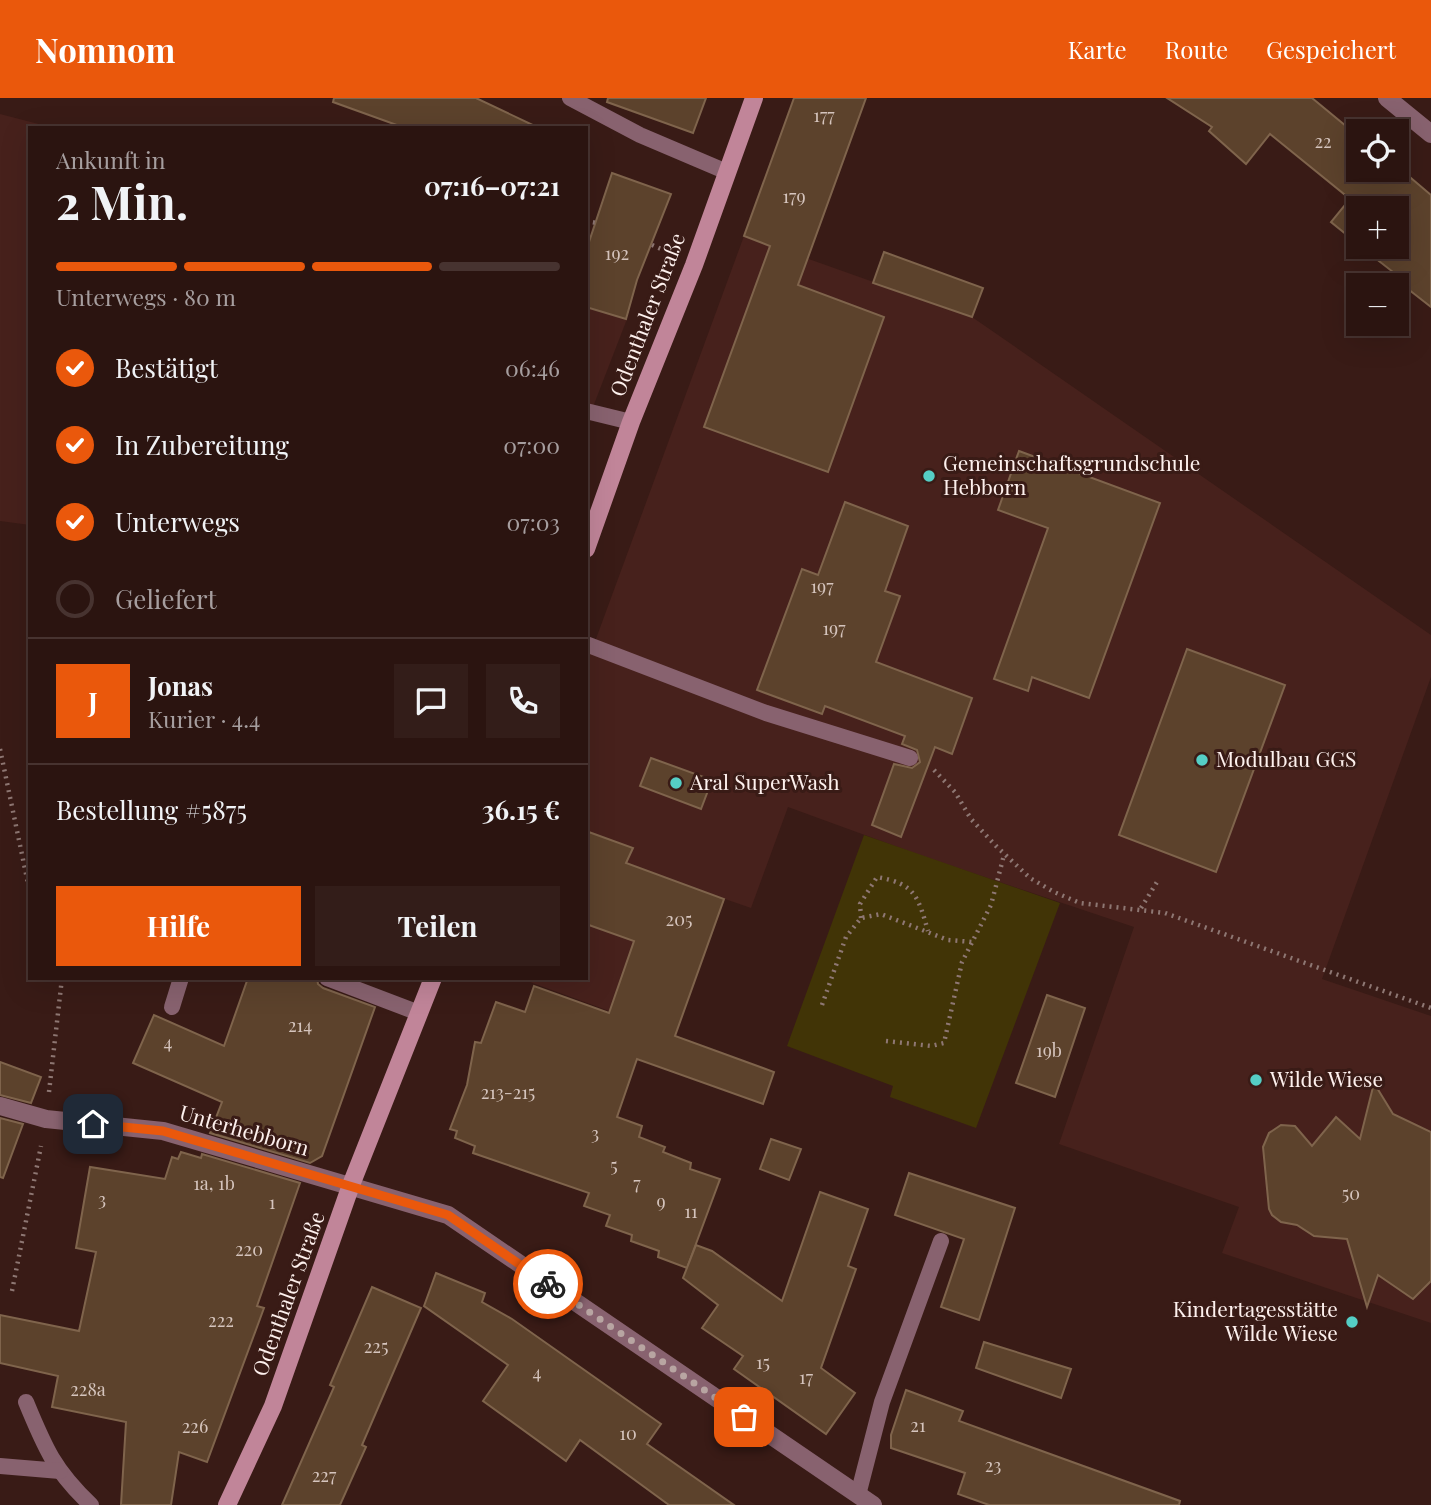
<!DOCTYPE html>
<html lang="de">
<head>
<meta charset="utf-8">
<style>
  :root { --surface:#2b1410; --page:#331d19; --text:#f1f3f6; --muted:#a69e9f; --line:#473330; --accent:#ea580c }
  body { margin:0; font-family:"Playfair Display",serif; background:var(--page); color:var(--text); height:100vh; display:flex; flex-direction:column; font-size:26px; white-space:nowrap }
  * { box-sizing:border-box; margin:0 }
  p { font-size:23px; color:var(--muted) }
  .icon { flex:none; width:38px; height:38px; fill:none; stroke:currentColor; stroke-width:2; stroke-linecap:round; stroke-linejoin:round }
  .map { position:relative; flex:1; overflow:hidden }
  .sheet { position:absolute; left:28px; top:28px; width:560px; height:854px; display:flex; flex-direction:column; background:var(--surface); border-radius:0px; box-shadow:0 7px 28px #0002,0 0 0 2px var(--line) }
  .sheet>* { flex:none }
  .controls { position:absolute; left:1346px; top:21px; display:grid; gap:14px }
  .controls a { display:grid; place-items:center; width:63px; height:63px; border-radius:0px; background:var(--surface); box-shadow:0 7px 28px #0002,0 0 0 2px var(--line); font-size:35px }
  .pin { position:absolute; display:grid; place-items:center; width:60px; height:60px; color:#fff; margin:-30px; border-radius:14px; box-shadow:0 4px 10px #0006 }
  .courier { position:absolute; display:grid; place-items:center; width:70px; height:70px; margin:-35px; border:5px solid #ea580c; border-radius:50%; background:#fff; color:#222; box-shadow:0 2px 9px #0007 }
  .head em { font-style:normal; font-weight:700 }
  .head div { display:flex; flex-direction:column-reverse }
  .head { display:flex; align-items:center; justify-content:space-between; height:119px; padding:0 28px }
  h1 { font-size:46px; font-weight:700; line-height:52px }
  .bar { display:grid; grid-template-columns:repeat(4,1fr); gap:10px 7px; align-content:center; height:84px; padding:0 28px }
  .bar i { height:9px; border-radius:5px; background:var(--line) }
  .bar .on { background:var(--accent) }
  .bar p { grid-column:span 4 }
  .line { display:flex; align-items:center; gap:18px; padding:0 28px; border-top:2px solid var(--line) }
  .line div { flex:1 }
  .round { display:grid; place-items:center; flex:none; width:74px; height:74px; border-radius:0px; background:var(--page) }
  ol { padding:0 28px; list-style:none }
  li { display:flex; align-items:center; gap:21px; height:77px }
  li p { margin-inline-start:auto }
  li .icon { padding:7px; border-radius:50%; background:var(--accent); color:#fff; stroke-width:4 }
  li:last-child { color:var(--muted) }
  li i { width:38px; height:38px; border:4px solid var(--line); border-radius:50% }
  .action { display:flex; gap:14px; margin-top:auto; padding:14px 28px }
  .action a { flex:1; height:80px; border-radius:0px; background:var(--accent); color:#fff; font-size:28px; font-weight:700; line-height:80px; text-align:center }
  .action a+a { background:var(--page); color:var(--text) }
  header { display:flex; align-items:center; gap:42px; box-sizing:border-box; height:98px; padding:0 35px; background:var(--accent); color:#fff }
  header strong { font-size:33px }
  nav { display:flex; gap:38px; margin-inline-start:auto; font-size:24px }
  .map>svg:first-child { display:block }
</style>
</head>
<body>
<header>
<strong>Nomnom</strong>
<nav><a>Karte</a><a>Route</a><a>Gespeichert</a></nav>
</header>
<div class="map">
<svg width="1431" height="1407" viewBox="0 0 1431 1407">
  <rect width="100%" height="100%" fill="#391b16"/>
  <g fill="#47211c">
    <path d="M 0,16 L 54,30 L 30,30 L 30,427 L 0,423 Z"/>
    <path d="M 744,138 L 972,219 L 1431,537 L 1431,579 L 1322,881 L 1431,918 L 1431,1225 L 1222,1155 L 1239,1109 L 1059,1046 L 1134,829 L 925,759 L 788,709 L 751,810 L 725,801 L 675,937 L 519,880 L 586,880 L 586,568 Z"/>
    <path d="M 586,209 L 627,221 L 586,327 Z"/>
  </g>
  <path fill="#413406" d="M 864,737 L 1060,805 L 976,1030 L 890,999 L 893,988 L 787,948 Z"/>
  <g fill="#5c422c" stroke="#7f644c" stroke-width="2">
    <path d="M 334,0 L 476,0 L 539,30 L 405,30 L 333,4 Z"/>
    <path d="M 608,0 L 706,0 L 693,35 L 607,4 Z"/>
    <path d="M 794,0 L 866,0 L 798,187 L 884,219 L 828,374 L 704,329 L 770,148 L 744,138 Z"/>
    <path d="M 1167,0 L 1312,0 L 1358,38 L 1358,72 L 1396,72 L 1398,69 L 1431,97 L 1431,209 L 1390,177 L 1393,174 L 1361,149 L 1396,149 L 1396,110 L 1358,110 L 1358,146 L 1331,124 L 1350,101 L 1270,36 L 1246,66 L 1209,33 L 1212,29 Z"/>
    <path d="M 612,75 L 671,96 L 637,182 L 626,221 L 586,209 L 586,153 Z"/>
    <path d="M 884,154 L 983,190 L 972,219 L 873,185 Z"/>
    <path d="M 1019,353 L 1160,405 L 1089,600 L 1032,579 L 1028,593 L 994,581 L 1048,430 L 998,412 Z"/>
    <path d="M 845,404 L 908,428 L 885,493 L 900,498 L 876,564 L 972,600 L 952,656 L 935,649 L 901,739 L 872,727 L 894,666 L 912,670 L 920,664 L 917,652 L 902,646 L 905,638 L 825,608 L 822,616 L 757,592 L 802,471 L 818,477 Z"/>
    <path d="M 1187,551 L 1285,587 L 1216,774 L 1119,737 Z"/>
    <path d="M 651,660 L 712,682 L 701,711 L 640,688 Z"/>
    <path d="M 586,733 L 633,750 L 626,765 L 724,801 L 675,938 L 774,974 L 763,1006 L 637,961 L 617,1019 L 642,1028 L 639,1039 L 665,1049 L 663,1054 L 691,1065 L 690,1071 L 720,1081 L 687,1170 L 658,1159 L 659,1153 L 631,1143 L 632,1137 L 606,1128 L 610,1117 L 584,1108 L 589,1095 L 473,1055 L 475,1048 L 455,1040 L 457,1033 L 450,1031 L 467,987 L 475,944 L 481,945 L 496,904 L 525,914 L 534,888 L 609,915 L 634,843 L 586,826 Z"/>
    <path d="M 248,880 L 317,880 L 318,886 L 323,890 L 375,909 L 322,1058 L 310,1065 L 210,1035 L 222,1004 L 133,965 L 154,917 L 224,948 Z"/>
    <path d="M 1047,897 L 1085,910 L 1055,999 L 1016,985 Z"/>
    <path d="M 0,964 L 41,979 L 31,1005 L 0,997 Z"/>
    <path d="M 1374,985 L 1393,1016 L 1431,1034 L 1431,1183 L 1413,1201 L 1378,1177 L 1367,1209 L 1347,1141 L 1314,1138 L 1297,1127 L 1281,1124 L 1272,1117 L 1269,1111 L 1263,1049 L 1269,1035 L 1281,1027 L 1295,1028 L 1312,1048 L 1336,1019 L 1360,1041 Z"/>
    <path d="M 0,1020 L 23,1026 L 3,1080 L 0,1079 Z"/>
    <path d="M 771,1041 L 801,1051 L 789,1082 L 760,1071 Z"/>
    <path d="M 181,1054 L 201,1060 L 202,1056 L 300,1085 L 257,1208 L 264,1210 L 207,1364 L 179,1354 L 171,1407 L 121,1407 L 126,1324 L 52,1309 L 58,1278 L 0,1265 L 0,1217 L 79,1233 L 96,1154 L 76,1150 L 90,1069 L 165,1081 L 172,1059 L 178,1061 Z"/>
    <path d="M 909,1075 L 1015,1110 L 979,1222 L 941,1209 L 964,1141 L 895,1117 Z"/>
    <path d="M 820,1094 L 868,1111 L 848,1168 L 856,1171 L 821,1270 L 855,1295 L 826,1336 L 734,1271 L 743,1258 L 702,1230 L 718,1207 L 683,1180 L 696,1147 L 712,1153 L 782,1203 Z"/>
    <path d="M 436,1175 L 485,1195 L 482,1204 L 512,1221 L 661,1326 L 647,1346 L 734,1407 L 669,1407 L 580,1342 L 566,1363 L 483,1303 L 508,1267 L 424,1208 Z"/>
    <path d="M 372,1189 L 421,1210 L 362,1347 L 366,1349 L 340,1407 L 282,1407 L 334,1289 L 330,1287 Z"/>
    <path d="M 984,1244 L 1071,1271 L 1061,1300 L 976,1270 Z"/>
    <path d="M 906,1292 L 963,1313 L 959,1323 L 1180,1403 L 1179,1407 L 989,1407 L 958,1396 L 965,1375 L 891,1350 L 891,1337 Z"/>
  </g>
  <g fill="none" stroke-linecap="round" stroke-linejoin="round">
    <g stroke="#8e7773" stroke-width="4.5" stroke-dasharray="2 5" stroke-linecap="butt">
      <path d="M 586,123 L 597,125"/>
      <path d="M 652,147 L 668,154"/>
      <path d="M 0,651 L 30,795"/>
      <path d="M 934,672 L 955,694 L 971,721 L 996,748 L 1030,780 L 1054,794 L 1080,805 L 1165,815 L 1431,910"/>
      <path d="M 1141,810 L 1157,784"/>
      <path d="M 861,820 L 860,806 L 877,779 C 916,786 918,799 928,833"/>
      <path d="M 822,907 L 846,839 L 861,820 L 881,816 L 948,842 L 972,844"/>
      <path d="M 886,943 L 931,948 L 944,945 L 962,864 L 991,807 L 1004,757"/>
      <path d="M 49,994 L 62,880"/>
      <path d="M 12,1193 L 41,1048"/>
    </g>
    <g stroke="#88626f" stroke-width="16">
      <path d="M 570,0 L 640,37 L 727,74"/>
      <path d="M 586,313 L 631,324"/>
      <path d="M 586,546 L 766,615 L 910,660"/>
      <path d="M 327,880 L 419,915"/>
      <path d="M 172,909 L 181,880"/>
      <path d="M 26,1304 C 45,1350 54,1372 91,1407"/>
      <path d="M 0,1368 L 60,1373"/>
      <path d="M 858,1397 L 882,1304 L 941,1143"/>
    </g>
    <g stroke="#88626f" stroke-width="18">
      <path d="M 1387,0 L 1431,36"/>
      <path d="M 0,1008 L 46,1021 L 163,1033 L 448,1117 L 873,1407"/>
    </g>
    <g stroke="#c18599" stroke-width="18">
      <path d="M 586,451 L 631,324 L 694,167 L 754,0"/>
      <path d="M 227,1407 L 273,1308 L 351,1087 L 433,880"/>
    </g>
  </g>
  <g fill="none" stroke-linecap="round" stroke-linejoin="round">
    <path stroke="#b8a5a2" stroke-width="7" stroke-dasharray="0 12.6" d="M 548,1186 L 744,1319"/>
    <path stroke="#ea580c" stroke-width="9" d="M 93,1026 L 163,1033 L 448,1117 L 548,1186"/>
  </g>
  <g fill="#55cec5" stroke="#391b16" stroke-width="2.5">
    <circle cx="929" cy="378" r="7"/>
    <circle cx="1202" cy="662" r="7"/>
    <circle cx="676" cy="685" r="7"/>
    <circle cx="1256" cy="982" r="7"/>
    <circle cx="1352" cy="1224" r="7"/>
  </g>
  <g text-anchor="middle" stroke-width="6" stroke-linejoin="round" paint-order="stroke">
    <g font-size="18" fill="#d5c4bd">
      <text x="824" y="24">177</text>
      <text x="1323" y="50">22</text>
      <text x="794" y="105">179</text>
      <text x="617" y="162">192</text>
      <text x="822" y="495">197</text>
      <text x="834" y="537">197</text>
      <text x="679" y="828">205</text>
      <text x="300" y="934">214</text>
      <text x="168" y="951">4</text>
      <text x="1049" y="959">19b</text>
      <text x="508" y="1001">213-215</text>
      <text x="595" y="1042">3</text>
      <text x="614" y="1074">5</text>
      <text x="214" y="1092">1a, 1b</text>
      <text x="637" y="1092">7</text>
      <text x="1351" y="1102">50</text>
      <text x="102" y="1108">3</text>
      <text x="661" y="1110">9</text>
      <text x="272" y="1111">1</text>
      <text x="691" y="1120">11</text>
      <text x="249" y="1158">220</text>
      <text x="221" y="1229">222</text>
      <text x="376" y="1255">225</text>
      <text x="763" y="1271">15</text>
      <text x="537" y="1281">4</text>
      <text x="806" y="1286">17</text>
      <text x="88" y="1298">228a</text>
      <text x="918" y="1334">21</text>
      <text x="195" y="1335">226</text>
      <text x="628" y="1342">10</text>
      <text x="993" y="1374">23</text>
      <text x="324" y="1384">227</text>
    </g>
    <g font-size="21" fill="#fdf0ed" stroke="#391b16">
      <text transform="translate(648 217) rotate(-69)" y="7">Odenthaler Straße</text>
      <text transform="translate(244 1033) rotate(16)" y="7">Unterhebborn</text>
      <text transform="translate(289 1196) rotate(-70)" y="7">Odenthaler Straße</text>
    </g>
    <g font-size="21" fill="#fdf0ed" stroke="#391b16" text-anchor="start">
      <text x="943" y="373">Gemeinschaftsgrundschule<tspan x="943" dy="24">Hebborn</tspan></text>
      <text x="1216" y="669">Modulbau GGS</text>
      <text x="690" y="692">Aral SuperWash</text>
      <text x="1270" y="989">Wilde Wiese</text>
      <text x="1338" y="1219" text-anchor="end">Kindertagesstätte<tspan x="1338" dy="24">Wilde Wiese</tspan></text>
    </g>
  </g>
</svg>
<div class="controls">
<a><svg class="icon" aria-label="locate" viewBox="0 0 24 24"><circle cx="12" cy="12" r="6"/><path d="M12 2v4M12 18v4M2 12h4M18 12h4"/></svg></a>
<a>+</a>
<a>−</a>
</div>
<div class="pin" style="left:744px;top:1319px;background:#ea580c"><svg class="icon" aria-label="bag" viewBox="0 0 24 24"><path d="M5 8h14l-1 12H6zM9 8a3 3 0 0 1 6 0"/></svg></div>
<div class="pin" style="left:93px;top:1026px;background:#1f2937"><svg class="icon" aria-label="home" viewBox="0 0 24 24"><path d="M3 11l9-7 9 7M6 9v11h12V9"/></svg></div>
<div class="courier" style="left:548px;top:1186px"><svg class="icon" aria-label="bike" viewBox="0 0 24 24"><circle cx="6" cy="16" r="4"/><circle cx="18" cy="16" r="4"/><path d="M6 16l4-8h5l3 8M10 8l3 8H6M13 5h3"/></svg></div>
<section class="sheet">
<div class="head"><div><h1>2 Min.</h1><p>Ankunft in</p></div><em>07:16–07:21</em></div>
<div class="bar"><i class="on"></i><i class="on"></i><i class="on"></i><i></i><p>Unterwegs · 80 m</p></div>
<ol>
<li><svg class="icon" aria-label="check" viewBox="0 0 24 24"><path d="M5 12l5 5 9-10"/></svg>Bestätigt<p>06:46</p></li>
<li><svg class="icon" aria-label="check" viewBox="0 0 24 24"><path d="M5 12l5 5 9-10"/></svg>In Zubereitung<p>07:00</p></li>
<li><svg class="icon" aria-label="check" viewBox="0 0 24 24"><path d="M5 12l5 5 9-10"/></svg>Unterwegs<p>07:03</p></li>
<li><i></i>Geliefert</li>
</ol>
<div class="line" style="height:126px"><b class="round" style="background:var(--accent);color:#fff">J</b><div><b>Jonas</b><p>Kurier · 4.4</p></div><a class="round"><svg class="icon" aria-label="chat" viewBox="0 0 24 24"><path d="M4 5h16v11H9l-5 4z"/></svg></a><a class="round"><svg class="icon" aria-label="phone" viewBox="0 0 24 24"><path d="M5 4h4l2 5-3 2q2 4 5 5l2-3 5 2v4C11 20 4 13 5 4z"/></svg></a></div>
<div class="line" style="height:91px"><div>Bestellung #5875</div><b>36.15 €</b></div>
<div class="action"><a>Hilfe</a><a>Teilen</a></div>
</section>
</div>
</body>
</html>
